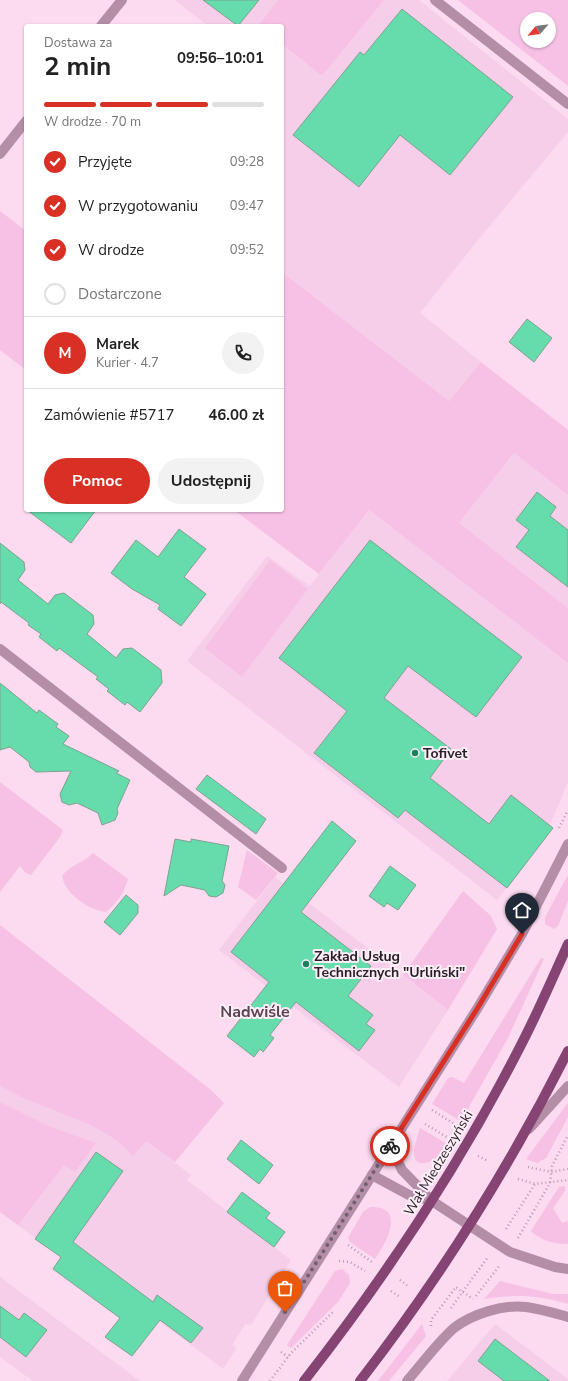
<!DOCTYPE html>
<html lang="pl">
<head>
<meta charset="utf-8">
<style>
  :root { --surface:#fff; --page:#f2f2f2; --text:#222; --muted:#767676; --line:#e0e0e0; --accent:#d93025 }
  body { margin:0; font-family:"Nunito Sans",sans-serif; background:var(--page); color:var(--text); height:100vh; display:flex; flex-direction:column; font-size:15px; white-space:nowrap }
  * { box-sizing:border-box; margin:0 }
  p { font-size:13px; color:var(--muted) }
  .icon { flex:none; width:22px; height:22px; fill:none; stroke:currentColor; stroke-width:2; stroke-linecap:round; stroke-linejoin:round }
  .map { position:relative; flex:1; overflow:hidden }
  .panel { position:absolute; left:24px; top:24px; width:260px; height:488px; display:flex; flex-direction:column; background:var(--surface); border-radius:4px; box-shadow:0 1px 3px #0004 }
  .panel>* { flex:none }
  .needle { width:26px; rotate:242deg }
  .controls { position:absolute; left:520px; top:12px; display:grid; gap:8px }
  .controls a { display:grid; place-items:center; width:36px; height:36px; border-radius:50%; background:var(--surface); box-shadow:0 1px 3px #0004; font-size:20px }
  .pin { position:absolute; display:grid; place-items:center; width:34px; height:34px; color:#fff; margin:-41px -17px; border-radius:50% 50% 50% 0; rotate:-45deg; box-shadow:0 0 4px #0007 }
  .pin .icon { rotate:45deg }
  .courier { position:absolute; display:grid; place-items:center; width:40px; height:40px; margin:-20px; border:3px solid #d93025; border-radius:50%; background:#fff; color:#222; box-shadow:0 1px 5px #0007 }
  .summary em { font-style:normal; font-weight:700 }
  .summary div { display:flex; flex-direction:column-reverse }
  .summary { display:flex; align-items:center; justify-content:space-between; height:68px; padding:0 20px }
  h1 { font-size:26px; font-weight:700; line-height:30px }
  .bar { display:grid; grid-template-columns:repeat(4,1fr); gap:6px 4px; align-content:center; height:48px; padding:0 20px }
  .bar i { height:5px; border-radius:3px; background:var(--line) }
  .bar .on { background:var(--accent) }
  .bar p { grid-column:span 4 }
  .line { display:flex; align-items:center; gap:10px; padding:0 20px; border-top:1px solid var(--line) }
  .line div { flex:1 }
  .round { display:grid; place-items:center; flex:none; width:42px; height:42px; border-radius:21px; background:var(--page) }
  ol { padding:0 20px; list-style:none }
  li { display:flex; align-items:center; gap:12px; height:44px }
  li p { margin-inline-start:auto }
  li .icon { padding:4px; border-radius:50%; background:var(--accent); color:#fff; stroke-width:4 }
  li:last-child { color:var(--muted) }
  li i { width:22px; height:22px; border:2px solid var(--line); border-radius:50% }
  .primary-button { display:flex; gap:8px; margin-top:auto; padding:8px 20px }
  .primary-button a { flex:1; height:46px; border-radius:24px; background:var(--accent); color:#fff; font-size:16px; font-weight:700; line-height:46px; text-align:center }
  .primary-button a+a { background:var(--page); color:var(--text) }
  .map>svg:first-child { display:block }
</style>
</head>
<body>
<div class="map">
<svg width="568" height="1381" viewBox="0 0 568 1381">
  <rect width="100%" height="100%" fill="#fcdaf0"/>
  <g fill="#f7cee9">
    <path d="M 175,0 L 278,0 L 259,26 L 208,26 Z"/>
    <path d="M 384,0 L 419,0 L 568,119 L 568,132 L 482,235 L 420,313 L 481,362 L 449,401 L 282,272 L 282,44 L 322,76 Z"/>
    <path d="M 514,453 L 568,495 L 568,608 L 459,523 Z"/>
    <path d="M 369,510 L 568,663 L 568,782 L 550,825 L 553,828 L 497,900 L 187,661 L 267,556 L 310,586 Z"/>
    <path d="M 275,877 L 448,1010 L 399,1087 L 219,950 Z"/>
    <path d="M 0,1028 L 191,1175 L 187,1180 L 291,1260 L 251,1325 L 245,1324 L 233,1344 L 236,1349 L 223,1369 L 87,1267 L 61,1257 L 0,1212 Z"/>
    <path d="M 0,1277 L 140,1381 L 33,1381 L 0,1357 Z"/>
    <path d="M 495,1324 L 568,1379 L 568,1381 L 447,1381 Z"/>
  </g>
  <g fill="#f7c0e5" fill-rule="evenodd">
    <path d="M 278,0 L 384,0 L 322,76 L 282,44 L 282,26 L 258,26 Z"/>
    <path d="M 458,0 L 568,0 L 568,86 ZM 527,19 L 549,19 L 549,41 L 527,41 Z"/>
    <path d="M 0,211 L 26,231 L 26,370 L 0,350 Z"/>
    <path d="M 282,272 L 449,401 L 481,362 L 568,430 L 568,495 L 514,453 L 459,523 L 568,608 L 568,663 L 369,510 L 319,574 L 234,510 L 282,510 Z"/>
    <path d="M 270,560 L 308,589 L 242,677 L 205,648 Z"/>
    <path d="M 0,782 L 63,830 L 60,837 L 31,875 L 26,873 L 20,866 L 0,892 Z"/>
    <path d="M 247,850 L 278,873 L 256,900 L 238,887 Z"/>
    <path d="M 93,853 L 128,879 C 124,893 117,903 106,912 C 89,910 65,894 62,876 C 70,865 83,863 93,853 Z"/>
    <path d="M 568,875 L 568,901 L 558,926 L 554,929 L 545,924 L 545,917 Z"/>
    <path d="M 463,891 L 491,916 L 497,929 L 448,1010 L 403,975 Z"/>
    <path d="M 0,925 L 211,1090 L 224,1103 L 175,1162 L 146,1141 L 133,1156 C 128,1151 123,1146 117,1141 C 87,1117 35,1108 0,1085 Z"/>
    <path d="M 541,958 L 544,959 L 508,1038 L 461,1121 L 432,1104 L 448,1078 L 452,1077 L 464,1083 Z"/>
    <path d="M 0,1102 L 51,1127 L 96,1143 L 75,1172 L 64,1165 L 18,1225 L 0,1212 Z"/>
    <path d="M 568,1103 L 568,1117 L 546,1158 L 537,1163 L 526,1159 Z"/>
    <path d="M 420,1128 L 447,1144 C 444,1149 442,1153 437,1157 C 430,1164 414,1168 414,1153 C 414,1145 418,1135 420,1128 Z"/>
    <path d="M 565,1186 L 565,1191 L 553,1208 L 562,1223 L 568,1221 L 568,1244 C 553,1244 542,1241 531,1231 L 559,1187 Z"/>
    <path d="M 370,1207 C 407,1206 386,1243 375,1259 L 350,1242 L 348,1238 L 363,1212 Z"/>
    <path d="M 342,1269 L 349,1275 L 350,1283 L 338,1302 L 291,1348 L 287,1345 L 335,1271 Z"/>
    <path d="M 500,1281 L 553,1294 L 568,1294 L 568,1304 C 539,1295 513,1294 484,1299 Z"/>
    <path d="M 422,1324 L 426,1336 L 389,1381 L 378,1381 Z"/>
  </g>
  <g fill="#66dbac" stroke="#7ea290">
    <path d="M 203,0 L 259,0 L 238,26 Z"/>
    <path d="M 402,9 L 513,97 L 450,175 L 400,135 L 359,187 L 293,135 L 360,52 L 364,55 Z"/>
    <path d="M 527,319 L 552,338 L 534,362 L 509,342 Z"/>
    <path d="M 537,492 L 556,507 L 550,516 L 568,530 L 568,587 L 516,547 L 529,530 L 516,520 Z"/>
    <path d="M 27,510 L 96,510 L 71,543 Z"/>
    <path d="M 179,529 L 206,549 L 184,577 L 206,594 L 181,626 L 158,609 L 160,605 L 132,589 L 111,573 L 136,540 L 158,557 Z"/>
    <path d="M 370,540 L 522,657 L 476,717 L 408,666 L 384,698 L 451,749 L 430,778 L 489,824 L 511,795 L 553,828 L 507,888 L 405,810 L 398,818 L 314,753 L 347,711 L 279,658 Z"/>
    <path d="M 0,543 L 24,562 L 25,570 L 18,580 L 48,604 L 55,595 L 64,593 L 93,615 L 94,624 L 87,634 L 116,658 L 123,649 L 132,648 L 161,670 L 162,683 L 140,712 L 127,702 L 125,705 L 107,691 L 109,689 L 96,679 L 98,677 L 59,648 L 57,651 L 39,637 L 41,634 L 28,625 L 29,623 L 1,602 L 0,604 Z"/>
    <path d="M 0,683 L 37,713 L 39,710 L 58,724 L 56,727 L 69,736 L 63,744 L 119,771 L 116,773 L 130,780 L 117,809 L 118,813 L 115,820 L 102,825 L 98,813 L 77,803 L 69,805 L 62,802 L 60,794 L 71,771 L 36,772 L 30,767 L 29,762 L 10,747 L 0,750 Z"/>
    <path d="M 207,775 L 266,819 L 256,834 L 196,789 Z"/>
    <path d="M 332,821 L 356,841 L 301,912 L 371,966 L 348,996 L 373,1015 L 366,1024 L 375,1030 L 359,1051 L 296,1002 L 270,1035 L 274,1038 L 263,1052 L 260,1049 L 254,1057 L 227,1036 L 269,982 L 231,952 Z"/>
    <path d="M 175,839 L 191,842 L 191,839 L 229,846 L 222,881 L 225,885 L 223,893 L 216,897 L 209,896 L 205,890 L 181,885 L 164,896 Z"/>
    <path d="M 390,866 L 416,885 L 398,910 L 387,903 L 384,907 L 369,896 Z"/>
    <path d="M 126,895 L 138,905 L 138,913 L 120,935 L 104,922 Z"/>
    <path d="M 241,1140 L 273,1165 L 259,1184 L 227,1159 Z"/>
    <path d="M 96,1152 L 123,1171 L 73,1242 L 153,1302 L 157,1295 L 203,1328 L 191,1343 L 160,1320 L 132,1356 L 105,1337 L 120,1318 L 53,1269 L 61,1257 L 35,1239 Z"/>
    <path d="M 242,1192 L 270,1213 L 266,1218 L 285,1232 L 274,1247 L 227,1212 Z"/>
    <path d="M 0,1306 L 19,1320 L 24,1313 L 47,1330 L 26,1357 L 0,1337 Z"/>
    <path d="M 495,1339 L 550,1381 L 504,1381 L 478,1361 Z"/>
  </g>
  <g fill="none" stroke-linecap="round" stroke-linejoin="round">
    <g stroke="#b79cad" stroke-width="2.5" stroke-dasharray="1 3" stroke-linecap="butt">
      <path d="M 559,828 L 568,810"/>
      <path d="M 432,1110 L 456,1125"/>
      <path d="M 425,1124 L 450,1139"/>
      <path d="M 478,1156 L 488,1161"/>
      <path d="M 528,1167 L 551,1172 L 568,1169"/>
      <path d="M 518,1179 L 535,1184"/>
      <path d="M 506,1229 L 535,1184 L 568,1180"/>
      <path d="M 518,1238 L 550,1183 L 552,1166 L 568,1135"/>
      <path d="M 348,1245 L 372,1262"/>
      <path d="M 339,1261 L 350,1262 L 365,1271"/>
      <path d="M 400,1280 L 409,1287"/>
      <path d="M 391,1291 L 400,1297"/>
      <path d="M 476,1296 L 500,1265"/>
      <path d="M 451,1308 L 488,1257"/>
      <path d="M 431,1326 L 431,1320 L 456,1287 L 473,1299"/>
      <path d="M 281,1352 L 288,1357"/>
      <path d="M 270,1381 L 291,1353 L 334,1311"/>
    </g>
    <g stroke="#b48ea7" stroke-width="10">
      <path d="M 435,0 L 568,104"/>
      <path d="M 101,26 L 122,0"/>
      <path d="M 0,154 L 26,121"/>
      <path d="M 0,649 L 282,868"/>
      <path d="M 529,1129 L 568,1086"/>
      <path d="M 390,1145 L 402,1170 L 432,1201 L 510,1252 L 555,1267 L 568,1269"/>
      <path d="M 372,1175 L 409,1195 L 432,1201"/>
      <path d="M 242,1381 L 477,1009 L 522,934 L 568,844"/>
      <path d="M 407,1381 C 422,1364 437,1343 454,1328 C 472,1314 504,1304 526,1307 C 541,1309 554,1313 568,1317"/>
    </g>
    <g stroke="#854473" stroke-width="10">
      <path d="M 304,1381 C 387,1275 461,1163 522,1043 C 539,1010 553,977 568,944"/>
      <path d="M 360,1381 C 440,1278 509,1168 568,1051"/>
    </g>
  </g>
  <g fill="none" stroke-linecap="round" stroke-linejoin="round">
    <path stroke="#74606d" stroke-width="4" stroke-dasharray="0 7.2" d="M 285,1312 L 390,1146"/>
    <path stroke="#d93025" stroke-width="5" d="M 390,1146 L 477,1009 L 522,934"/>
  </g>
  <g fill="#19835f" stroke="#fceef7" stroke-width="1.5">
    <circle cx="415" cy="753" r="4"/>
    <circle cx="306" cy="964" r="4"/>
  </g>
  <g text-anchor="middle" stroke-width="4" stroke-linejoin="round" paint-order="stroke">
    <g font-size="14" font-weight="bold" fill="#2b1f27" stroke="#fceef7" text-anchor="start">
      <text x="423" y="758">Tofivet</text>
      <text x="314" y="961">Zakład Usług<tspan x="314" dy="16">Technicznych "Urliński"</tspan></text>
    </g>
    <g font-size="14" fill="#2b1f27" stroke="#fceef7">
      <text transform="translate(438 1163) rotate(-59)" y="5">Wał Miedzeszyński</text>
    </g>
    <g font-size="16" font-weight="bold" fill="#5d4254" stroke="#fceef7">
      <text x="255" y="1017">Nadwiśle</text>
    </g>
  </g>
</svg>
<div class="controls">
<a><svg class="needle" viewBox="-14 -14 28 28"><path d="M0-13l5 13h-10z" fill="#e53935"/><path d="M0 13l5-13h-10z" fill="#767676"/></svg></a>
</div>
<div class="pin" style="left:285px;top:1312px;background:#ea580c"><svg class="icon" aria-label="bag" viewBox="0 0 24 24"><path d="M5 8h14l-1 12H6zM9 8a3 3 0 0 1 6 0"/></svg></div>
<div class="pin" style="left:522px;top:934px;background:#1f2937"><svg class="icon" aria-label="home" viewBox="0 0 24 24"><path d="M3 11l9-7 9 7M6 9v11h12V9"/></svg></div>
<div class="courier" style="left:390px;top:1146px"><svg class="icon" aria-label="bike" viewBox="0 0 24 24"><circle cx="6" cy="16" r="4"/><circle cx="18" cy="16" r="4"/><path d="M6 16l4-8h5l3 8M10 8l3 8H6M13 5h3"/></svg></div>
<section class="panel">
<div class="summary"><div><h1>2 min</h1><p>Dostawa za</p></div><em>09:56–10:01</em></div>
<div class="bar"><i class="on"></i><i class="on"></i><i class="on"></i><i></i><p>W drodze · 70 m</p></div>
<ol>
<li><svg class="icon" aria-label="check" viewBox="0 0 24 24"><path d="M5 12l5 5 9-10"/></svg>Przyjęte<p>09:28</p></li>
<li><svg class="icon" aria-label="check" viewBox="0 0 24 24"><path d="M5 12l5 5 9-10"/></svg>W przygotowaniu<p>09:47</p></li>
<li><svg class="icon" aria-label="check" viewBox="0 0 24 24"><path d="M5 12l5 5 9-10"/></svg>W drodze<p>09:52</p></li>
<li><i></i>Dostarczone</li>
</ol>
<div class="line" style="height:72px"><b class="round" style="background:var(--accent);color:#fff">M</b><div><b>Marek</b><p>Kurier · 4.7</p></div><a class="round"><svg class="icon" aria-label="phone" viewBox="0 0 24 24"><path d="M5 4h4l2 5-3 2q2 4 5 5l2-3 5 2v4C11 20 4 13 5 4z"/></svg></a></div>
<div class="line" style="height:52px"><div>Zamówienie #5717</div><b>46.00 zł</b></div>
<div class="primary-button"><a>Pomoc</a><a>Udostępnij</a></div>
</section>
</div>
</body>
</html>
